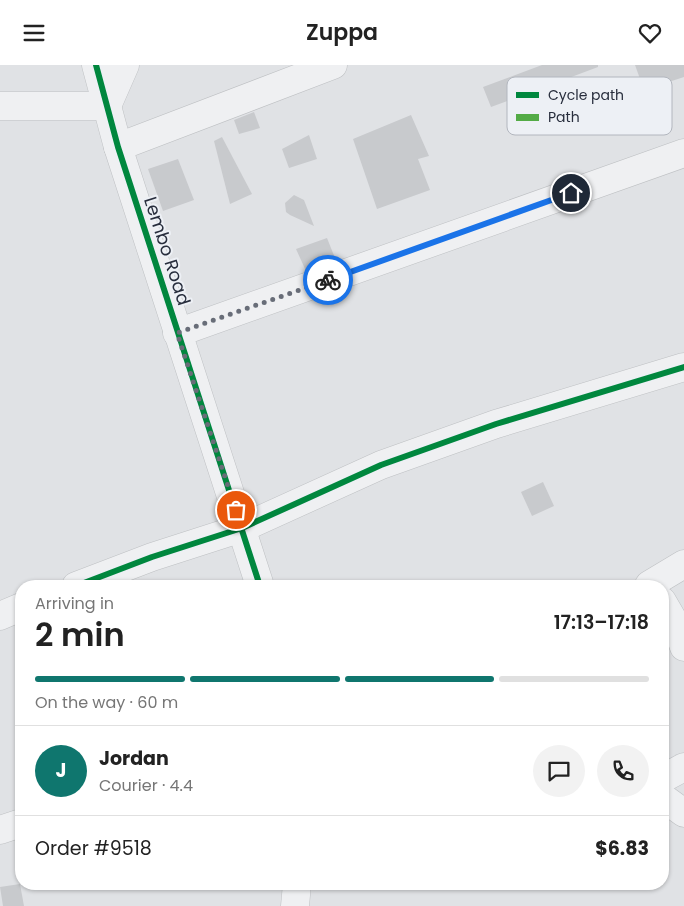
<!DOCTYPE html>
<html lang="en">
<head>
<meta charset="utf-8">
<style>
  :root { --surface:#fff; --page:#f2f2f2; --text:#222; --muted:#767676; --line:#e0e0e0; --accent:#0f766e }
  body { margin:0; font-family:Poppins,sans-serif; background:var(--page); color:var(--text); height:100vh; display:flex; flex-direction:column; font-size:19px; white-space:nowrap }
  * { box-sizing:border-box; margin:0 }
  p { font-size:16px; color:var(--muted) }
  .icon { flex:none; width:28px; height:28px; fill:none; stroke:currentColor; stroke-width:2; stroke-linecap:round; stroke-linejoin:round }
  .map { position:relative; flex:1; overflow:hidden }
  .sheet { position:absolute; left:15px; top:515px; width:654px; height:310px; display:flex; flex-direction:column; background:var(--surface); border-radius:20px; box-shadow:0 1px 4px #0004 }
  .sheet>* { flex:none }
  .pin { position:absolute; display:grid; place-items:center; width:42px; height:42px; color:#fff; margin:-21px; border:2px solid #fff; border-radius:50%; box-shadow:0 1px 5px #0007 }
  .courier { position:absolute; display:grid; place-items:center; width:50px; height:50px; margin:-25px; border:4px solid #1a73e8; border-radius:50%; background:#fff; color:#222; box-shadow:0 1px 6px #0007 }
  .summary em { font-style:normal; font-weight:600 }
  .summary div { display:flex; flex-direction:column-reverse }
  .summary { display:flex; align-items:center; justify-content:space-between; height:85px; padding:0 20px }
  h1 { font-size:32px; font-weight:600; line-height:38px }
  .bar { display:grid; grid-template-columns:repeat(4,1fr); gap:8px 5px; align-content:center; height:60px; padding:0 20px }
  .bar i { height:6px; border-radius:4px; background:var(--line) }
  .bar .selected { background:var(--accent) }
  .bar p { grid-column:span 4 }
  .line { display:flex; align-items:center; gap:12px; padding:0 20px; border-top:1px solid var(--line) }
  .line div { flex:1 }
  .round { display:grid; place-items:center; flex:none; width:52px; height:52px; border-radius:26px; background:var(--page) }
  header { display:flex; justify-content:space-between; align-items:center; height:65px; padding:0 20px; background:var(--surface); font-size:22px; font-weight:600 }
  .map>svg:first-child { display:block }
</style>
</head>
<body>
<header><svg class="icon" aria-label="menu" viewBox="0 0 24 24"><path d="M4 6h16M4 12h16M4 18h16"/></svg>Zuppa<svg class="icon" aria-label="heart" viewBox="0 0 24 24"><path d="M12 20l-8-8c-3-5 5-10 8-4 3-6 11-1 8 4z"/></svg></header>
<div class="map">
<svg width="684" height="841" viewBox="0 0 684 841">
  <rect width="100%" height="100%" fill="#e0e2e5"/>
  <g fill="#c8cacd">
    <path d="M 542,0 L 598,0 L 598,2 L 491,42 L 483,22 Z"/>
    <path d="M 635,0 L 684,0 L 684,12 L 644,25 Z"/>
    <path d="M 254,47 L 260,63 L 239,69 L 234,55 Z"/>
    <path d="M 411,50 L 429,91 L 418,94 L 430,125 L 377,144 L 353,74 Z"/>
    <path d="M 309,70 L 317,94 L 289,103 L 282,84 Z"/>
    <path d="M 222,72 L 252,129 L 230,139 L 214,76 Z"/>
    <path d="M 178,94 L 194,135 L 163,146 L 148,104 Z"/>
    <path d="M 294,130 L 304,135 L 314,161 L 290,150 L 286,147 L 285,138 Z"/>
    <path d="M 327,173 L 335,193 L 306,206 L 296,184 Z"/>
    <path d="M 543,417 L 554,441 L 532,451 L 521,427 Z"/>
    <path d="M 20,819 L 24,841 L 3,841 L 0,822 Z"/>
  </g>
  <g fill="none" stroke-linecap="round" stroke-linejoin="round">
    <g stroke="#bec0c3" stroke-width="29">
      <g id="minor">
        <path d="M 96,0 L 118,82 L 260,521"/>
        <path d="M 0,41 L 107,41 L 125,0"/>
        <path d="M 118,82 L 333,0"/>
        <path d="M 177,268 L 684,88"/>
        <path d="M 76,521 L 152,492 L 242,463 L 381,400 L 496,359 L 684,302"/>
        <path d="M 651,521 L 649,520 L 684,499"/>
        <path d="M 662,536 L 677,562 L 684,582"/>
        <path d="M 0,551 L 21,542"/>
        <path d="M 662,714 L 684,702"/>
        <path d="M 662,732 L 684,748"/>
        <path d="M 0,765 L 21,758"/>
        <path d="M 295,841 L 297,819"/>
      </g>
    </g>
    <use href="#minor" stroke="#eff0f2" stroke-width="28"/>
    <path stroke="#53ab46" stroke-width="5" stroke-dasharray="10 5" stroke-linecap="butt" d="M 648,521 L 649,520"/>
    <g stroke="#edf0f5" stroke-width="9">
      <g id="cycleway">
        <path d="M 96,0 L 118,82 L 260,521"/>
        <path d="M 76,521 L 152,492 L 242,463 L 381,400 L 496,359 L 684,302"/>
      </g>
    </g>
    <use href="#cycleway" stroke="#00873e" stroke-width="6"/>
  </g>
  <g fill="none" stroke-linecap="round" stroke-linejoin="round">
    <path stroke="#686d78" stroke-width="5" stroke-dasharray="0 9" d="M 236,445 L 177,268 L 328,215"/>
    <path stroke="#1a73e8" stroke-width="6" d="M 328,215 L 571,128"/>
  </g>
  <g text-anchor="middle" stroke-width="4" stroke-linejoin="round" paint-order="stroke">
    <g font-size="18" fill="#282e3d" stroke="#edf0f5">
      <text transform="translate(167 186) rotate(72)" y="6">Lembo Road</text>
    </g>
  </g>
  <rect x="507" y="12" width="165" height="58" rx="8" fill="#edf0f5" stroke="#b2b6be" stroke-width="1"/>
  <rect x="516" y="27" width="23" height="6" fill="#00873e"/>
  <rect x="516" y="49" width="23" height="7" fill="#53ab46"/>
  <g font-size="14" fill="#282e3d">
    <text x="548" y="35">Cycle path</text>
    <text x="548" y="57">Path</text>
  </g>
</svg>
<div class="pin" style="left:236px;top:445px;background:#ea580c"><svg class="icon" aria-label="bag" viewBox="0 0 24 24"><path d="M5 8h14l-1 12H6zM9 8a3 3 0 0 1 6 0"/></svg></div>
<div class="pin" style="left:571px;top:128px;background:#1f2937"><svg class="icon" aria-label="home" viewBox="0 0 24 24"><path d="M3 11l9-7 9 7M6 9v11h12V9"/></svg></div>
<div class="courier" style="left:328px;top:215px"><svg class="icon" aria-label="bike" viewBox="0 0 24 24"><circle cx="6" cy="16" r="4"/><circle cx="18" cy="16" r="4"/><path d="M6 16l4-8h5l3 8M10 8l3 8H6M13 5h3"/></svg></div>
<section class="sheet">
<div class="summary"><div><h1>2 min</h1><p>Arriving in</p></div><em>17:13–17:18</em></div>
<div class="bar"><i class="selected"></i><i class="selected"></i><i class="selected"></i><i></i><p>On the way · 60 m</p></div>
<div class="line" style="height:90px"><b class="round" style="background:var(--accent);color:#fff">J</b><div><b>Jordan</b><p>Courier · 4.4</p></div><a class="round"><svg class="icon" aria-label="chat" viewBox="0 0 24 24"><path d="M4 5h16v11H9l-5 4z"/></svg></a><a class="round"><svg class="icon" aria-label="phone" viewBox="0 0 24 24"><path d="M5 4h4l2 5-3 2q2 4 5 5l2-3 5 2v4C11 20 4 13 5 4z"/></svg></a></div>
<div class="line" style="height:65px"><div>Order #9518</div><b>$6.83</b></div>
</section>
</div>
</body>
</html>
